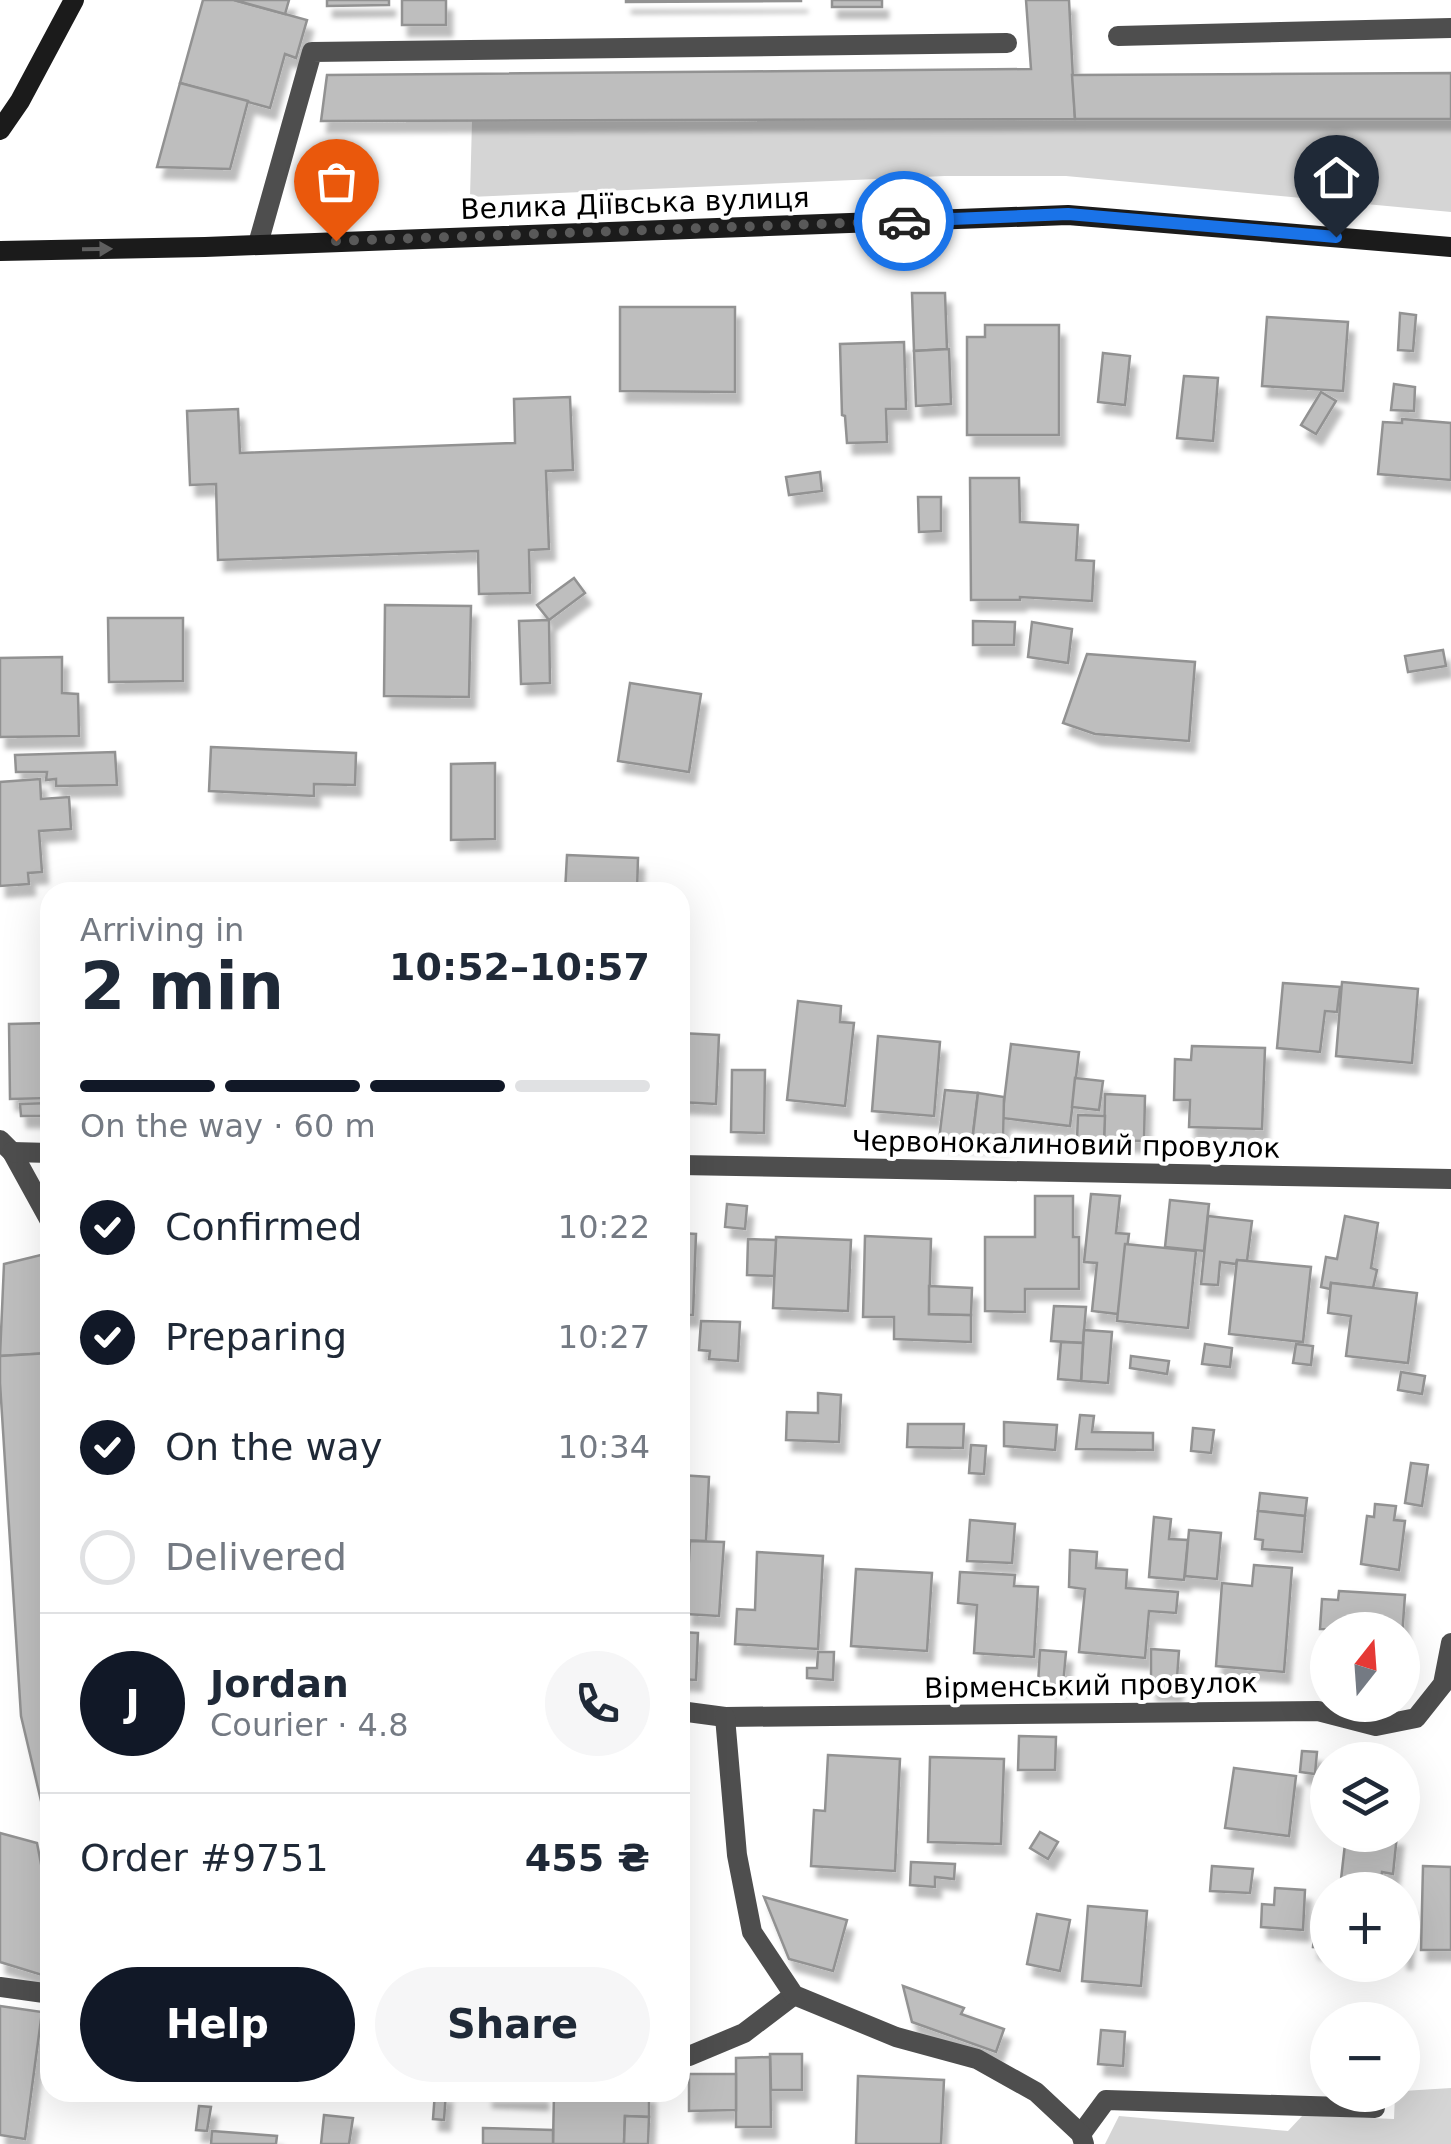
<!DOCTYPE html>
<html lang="en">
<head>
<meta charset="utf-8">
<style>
  :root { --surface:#fff; --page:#f6f6f7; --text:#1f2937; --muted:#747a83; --line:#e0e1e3; --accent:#111827 }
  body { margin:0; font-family:"DejaVu Sans",sans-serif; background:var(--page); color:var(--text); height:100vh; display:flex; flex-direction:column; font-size:38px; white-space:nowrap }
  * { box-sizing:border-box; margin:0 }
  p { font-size:32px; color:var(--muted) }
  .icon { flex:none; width:55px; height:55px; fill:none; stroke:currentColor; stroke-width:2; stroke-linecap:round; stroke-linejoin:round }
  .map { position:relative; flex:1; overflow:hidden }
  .drawer { position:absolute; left:40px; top:882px; width:650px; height:1220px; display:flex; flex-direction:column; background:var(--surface); border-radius:30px; box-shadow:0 10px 40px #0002 }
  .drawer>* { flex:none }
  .needle { width:65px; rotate:17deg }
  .tools { position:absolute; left:1310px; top:1612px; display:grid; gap:20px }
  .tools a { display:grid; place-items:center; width:110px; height:110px; border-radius:50%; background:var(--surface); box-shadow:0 10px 40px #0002; font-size:50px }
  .pin { position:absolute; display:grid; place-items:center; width:85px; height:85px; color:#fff; margin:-102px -42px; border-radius:50% 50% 50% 0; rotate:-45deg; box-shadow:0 0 10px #0007 }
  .pin .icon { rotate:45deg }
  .courier { position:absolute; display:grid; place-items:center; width:100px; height:100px; margin:-50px; border:8px solid #1a73e8; border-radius:50%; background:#fff; color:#222; box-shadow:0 2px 12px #0007 }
  .overview em { font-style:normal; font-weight:700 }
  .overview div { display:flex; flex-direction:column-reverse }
  .overview { display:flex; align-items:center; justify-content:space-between; height:170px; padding:0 40px }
  h1 { font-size:65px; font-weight:700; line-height:75px }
  .bar { display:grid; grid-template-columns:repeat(4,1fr); gap:15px 10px; align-content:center; height:120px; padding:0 40px }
  .bar i { height:12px; border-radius:8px; background:var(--line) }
  .bar .active { background:var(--accent) }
  .bar p { grid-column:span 4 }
  .line { display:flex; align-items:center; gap:25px; padding:0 40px; border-top:2px solid var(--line) }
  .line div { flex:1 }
  .round { display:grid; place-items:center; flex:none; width:105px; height:105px; border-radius:52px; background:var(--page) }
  ol { padding:0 40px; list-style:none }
  li { display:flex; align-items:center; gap:30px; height:110px }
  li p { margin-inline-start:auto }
  li .icon { padding:10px; border-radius:50%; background:var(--accent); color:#fff; stroke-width:4 }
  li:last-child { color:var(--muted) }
  li i { width:55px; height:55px; border:5px solid var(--line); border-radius:50% }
  .primary-button { display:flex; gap:20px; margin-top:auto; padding:20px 40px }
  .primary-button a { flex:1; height:115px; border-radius:60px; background:var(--accent); color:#fff; font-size:40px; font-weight:700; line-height:115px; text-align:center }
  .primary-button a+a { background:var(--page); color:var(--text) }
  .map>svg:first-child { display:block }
</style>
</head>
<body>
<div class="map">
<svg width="1451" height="2144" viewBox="0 0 1451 2144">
  <defs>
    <filter id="shadow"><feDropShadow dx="6" dy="11" stdDeviation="2.5" flood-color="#0004"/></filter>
  </defs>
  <rect width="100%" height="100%" fill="#fff"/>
  <g fill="#d5d5d5">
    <path d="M 1451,119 L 1451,212 L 1066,176 L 945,176 L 470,197 L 472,121 Z"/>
    <path d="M 1451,2088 L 1451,2144 L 1105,2144 L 1119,2116 L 1288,2131 L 1303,2115 L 1394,2119 L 1395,2095 L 1402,2095 L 1403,2091 Z"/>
  </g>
  <g fill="#bebebe" stroke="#929292" stroke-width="2.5" filter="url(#shadow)">
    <path d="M 203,0 L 234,0 L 307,20 L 296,58 L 285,54 L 270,108 L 180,83 Z"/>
    <path d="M 234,0 L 289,0 L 285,14 Z"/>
    <path d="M 327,0 L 389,0 L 389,5 L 327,6 Z"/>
    <rect x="402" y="0" width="44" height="25"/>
    <path d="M 626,0 L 801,0 L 801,1 L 626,2 Z"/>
    <rect x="832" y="0" width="50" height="7"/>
    <path d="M 1026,0 L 1069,0 L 1075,119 L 321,121 L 327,75 L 1031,69 Z"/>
    <path d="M 1451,73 L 1451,119 L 1075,119 L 1072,75 Z"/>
    <path d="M 180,83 L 248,101 L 230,169 L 157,167 Z"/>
    <path d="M 912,293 L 945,293 L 947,349 L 914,351 Z"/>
    <path d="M 620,307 L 735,307 L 735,392 L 620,391 Z"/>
    <path d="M 1400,313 L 1416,315 L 1413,351 L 1398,350 Z"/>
    <path d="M 1267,317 L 1348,322 L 1343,391 L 1262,386 Z"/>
    <path d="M 985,325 L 1059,325 L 1059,435 L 967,435 L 967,337 L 985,337 Z"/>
    <path d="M 904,342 L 906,409 L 886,409 L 887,442 L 847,443 L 845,416 L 842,415 L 840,344 Z"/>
    <path d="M 949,349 L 951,404 L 916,406 L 914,351 Z"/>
    <path d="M 1103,353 L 1130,356 L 1125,405 L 1098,402 Z"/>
    <path d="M 1184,376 L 1218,378 L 1213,441 L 1177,438 Z"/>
    <path d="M 1394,384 L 1415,387 L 1414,411 L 1391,410 Z"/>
    <path d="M 1321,392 L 1336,401 L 1316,434 L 1301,425 Z"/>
    <path d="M 570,397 L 573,470 L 546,471 L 549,549 L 529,550 L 530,593 L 479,594 L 478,551 L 218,560 L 216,484 L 190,485 L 187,411 L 238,409 L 240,453 L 515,443 L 514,399 Z"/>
    <path d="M 1402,419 L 1451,423 L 1451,480 L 1378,474 L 1383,422 L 1402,423 Z"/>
    <path d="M 820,472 L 822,491 L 789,495 L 786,477 Z"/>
    <path d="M 970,478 L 1019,478 L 1020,522 L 1078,525 L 1076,560 L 1094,561 L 1092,601 L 1020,597 L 1020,600 L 971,600 Z"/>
    <path d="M 918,497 L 941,497 L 941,531 L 919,532 Z"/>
    <path d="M 574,578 L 585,593 L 549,620 L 537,605 Z"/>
    <path d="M 385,605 L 471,606 L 469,697 L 384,696 Z"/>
    <path d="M 108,618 L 183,618 L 183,681 L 109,682 Z"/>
    <path d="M 549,620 L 550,683 L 521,684 L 519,621 Z"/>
    <path d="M 973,621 L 1015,622 L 1014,645 L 973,645 Z"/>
    <path d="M 1032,622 L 1072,629 L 1068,663 L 1028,657 Z"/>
    <path d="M 1443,650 L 1446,666 L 1408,672 L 1405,656 Z"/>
    <path d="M 1087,654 L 1195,662 L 1189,741 L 1095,734 L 1063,723 Z"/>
    <path d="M 62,657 L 62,693 L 78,694 L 79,736 L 0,737 L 0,658 Z"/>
    <path d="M 630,683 L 701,694 L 689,772 L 618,761 Z"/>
    <path d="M 211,747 L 356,753 L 355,785 L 314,784 L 314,796 L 209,791 Z"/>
    <path d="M 115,752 L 117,785 L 56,786 L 56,779 L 46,780 L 47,772 L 16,772 L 15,755 Z"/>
    <path d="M 495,763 L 495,839 L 451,840 L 451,764 Z"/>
    <path d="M 40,779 L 41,799 L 69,797 L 71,829 L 39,831 L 42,872 L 28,873 L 29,884 L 0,886 L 0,782 Z"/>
    <path d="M 567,855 L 638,858 L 637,892 L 565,892 Z"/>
    <path d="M 118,885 L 118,889 L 141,887 L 142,892 L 72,892 Z"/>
    <path d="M 1342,982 L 1418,989 L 1412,1063 L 1336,1056 Z"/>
    <path d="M 1283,983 L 1340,987 L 1337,1012 L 1325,1011 L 1320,1052 L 1277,1048 Z"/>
    <path d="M 798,1001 L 841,1006 L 840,1022 L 854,1023 L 845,1106 L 787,1100 Z"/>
    <path d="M 50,1023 L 50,1098 L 10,1099 L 9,1024 Z"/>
    <path d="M 680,1033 L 719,1035 L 716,1104 L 680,1102 Z"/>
    <path d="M 878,1036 L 940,1042 L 934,1116 L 872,1111 Z"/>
    <path d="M 1011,1044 L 1079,1052 L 1070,1126 L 1002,1118 Z"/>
    <path d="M 1192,1046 L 1265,1048 L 1262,1129 L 1189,1127 L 1190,1100 L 1174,1100 L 1175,1059 L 1191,1060 Z"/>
    <path d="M 732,1070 L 765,1070 L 764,1133 L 731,1132 Z"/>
    <path d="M 1075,1078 L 1103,1081 L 1099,1110 L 1072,1107 Z"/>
    <path d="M 945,1090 L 978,1093 L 972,1142 L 939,1140 Z"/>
    <path d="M 978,1093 L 1004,1097 L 1003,1143 L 972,1142 Z"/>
    <path d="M 1105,1094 L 1145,1096 L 1144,1141 L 1104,1140 Z"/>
    <path d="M 50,1103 L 50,1116 L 21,1116 L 20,1104 Z"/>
    <path d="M 1078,1115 L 1105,1116 L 1104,1140 L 1077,1139 Z"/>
    <path d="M 1091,1194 L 1120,1196 L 1116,1233 L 1129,1234 L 1118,1314 L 1092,1311 L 1097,1263 L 1084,1262 Z"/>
    <path d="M 1035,1196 L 1073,1196 L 1073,1237 L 1079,1237 L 1079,1289 L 1025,1289 L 1025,1312 L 985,1311 L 985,1237 L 1035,1237 Z"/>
    <path d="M 1170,1200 L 1209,1204 L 1204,1251 L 1165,1247 Z"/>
    <path d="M 727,1204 L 747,1206 L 745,1229 L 725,1227 Z"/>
    <path d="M 1208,1216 L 1252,1221 L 1247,1261 L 1237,1260 L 1236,1264 L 1220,1262 L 1218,1285 L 1201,1284 Z"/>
    <path d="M 1345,1216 L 1378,1223 L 1371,1268 L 1377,1270 L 1373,1288 L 1331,1283 L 1330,1289 L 1321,1287 L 1326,1257 L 1337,1259 Z"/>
    <path d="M 680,1233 L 696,1234 L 693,1315 L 680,1315 Z"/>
    <path d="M 865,1236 L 931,1239 L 929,1314 L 971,1315 L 971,1342 L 894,1339 L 894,1317 L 863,1317 Z"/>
    <path d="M 776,1237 L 851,1240 L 848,1311 L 773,1308 Z"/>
    <path d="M 748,1239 L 776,1240 L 774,1276 L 747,1275 Z"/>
    <path d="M 1125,1244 L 1196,1251 L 1188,1328 L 1117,1321 Z"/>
    <path d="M 45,1254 L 50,1275 L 50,1353 L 0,1356 L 4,1264 Z"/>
    <path d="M 1237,1260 L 1311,1267 L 1303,1342 L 1229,1334 Z"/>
    <path d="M 1331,1283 L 1417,1293 L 1408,1363 L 1346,1356 L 1351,1316 L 1328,1313 Z"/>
    <path d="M 929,1286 L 972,1288 L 971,1315 L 929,1314 Z"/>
    <path d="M 1054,1306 L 1086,1307 L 1083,1343 L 1051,1341 Z"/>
    <path d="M 701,1321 L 740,1322 L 738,1361 L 709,1359 L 710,1351 L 699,1350 Z"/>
    <path d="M 1084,1330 L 1112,1332 L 1108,1383 L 1081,1381 Z"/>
    <path d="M 1061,1342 L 1083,1343 L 1081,1381 L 1058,1379 Z"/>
    <path d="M 1205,1344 L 1232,1348 L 1230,1367 L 1202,1364 Z"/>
    <path d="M 1296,1344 L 1313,1346 L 1311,1365 L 1293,1363 Z"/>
    <path d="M 50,1353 L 50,1839 L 21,1716 L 0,1383 L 0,1356 Z"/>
    <path d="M 1131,1356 L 1169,1361 L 1167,1374 L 1130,1368 Z"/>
    <path d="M 1401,1372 L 1425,1376 L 1422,1394 L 1398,1390 Z"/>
    <path d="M 818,1393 L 841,1395 L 839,1442 L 786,1440 L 787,1412 L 818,1413 Z"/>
    <path d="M 1080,1415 L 1094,1416 L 1092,1432 L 1153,1433 L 1153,1450 L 1076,1449 Z"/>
    <path d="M 1004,1422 L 1057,1425 L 1055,1450 L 1004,1446 Z"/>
    <path d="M 908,1424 L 964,1424 L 963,1448 L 907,1447 Z"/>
    <path d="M 1193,1428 L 1214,1430 L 1211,1453 L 1191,1451 Z"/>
    <path d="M 971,1445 L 986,1446 L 984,1474 L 969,1473 Z"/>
    <path d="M 1411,1463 L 1428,1465 L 1422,1506 L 1405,1503 Z"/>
    <path d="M 680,1475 L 709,1477 L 706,1541 L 680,1540 Z"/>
    <path d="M 1260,1493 L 1307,1498 L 1305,1516 L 1258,1511 Z"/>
    <path d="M 1375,1504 L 1396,1506 L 1394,1520 L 1405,1521 L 1399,1570 L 1361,1564 L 1367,1516 L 1374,1517 Z"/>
    <path d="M 1258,1511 L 1305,1516 L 1302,1552 L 1262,1549 L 1263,1540 L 1255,1539 Z"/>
    <path d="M 1154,1517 L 1171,1519 L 1169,1539 L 1188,1540 L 1184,1580 L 1149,1577 Z"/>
    <path d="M 970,1520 L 1015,1524 L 1012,1563 L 967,1561 Z"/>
    <path d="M 1189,1530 L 1221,1533 L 1217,1579 L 1185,1576 Z"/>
    <path d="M 690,1541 L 724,1542 L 719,1616 L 686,1614 Z"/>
    <path d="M 1070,1550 L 1097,1552 L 1096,1568 L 1127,1570 L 1126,1588 L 1178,1592 L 1176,1613 L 1149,1611 L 1145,1658 L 1079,1652 L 1085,1589 L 1069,1587 Z"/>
    <path d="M 757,1552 L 823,1556 L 818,1649 L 735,1644 L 737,1609 L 755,1610 Z"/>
    <path d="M 1254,1565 L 1292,1568 L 1284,1672 L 1216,1666 L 1222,1583 L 1252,1586 Z"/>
    <path d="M 856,1569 L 932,1573 L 927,1651 L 851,1646 Z"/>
    <path d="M 960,1572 L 1015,1575 L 1014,1586 L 1038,1587 L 1034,1657 L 974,1653 L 977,1605 L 958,1603 Z"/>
    <path d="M 1339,1591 L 1405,1595 L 1402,1637 L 1402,1630 L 1320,1629 L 1322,1599 L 1338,1600 Z"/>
    <path d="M 680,1632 L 698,1633 L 696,1680 L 680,1679 Z"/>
    <path d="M 1151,1649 L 1179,1651 L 1176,1691 L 1151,1689 Z"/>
    <path d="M 1040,1650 L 1066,1652 L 1063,1685 L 1038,1684 Z"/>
    <path d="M 818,1652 L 834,1652 L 833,1680 L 807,1678 L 807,1668 L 817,1668 Z"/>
    <path d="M 1019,1736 L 1056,1737 L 1055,1770 L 1018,1770 Z"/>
    <path d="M 1302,1751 L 1317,1752 L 1315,1774 L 1300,1772 Z"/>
    <path d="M 828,1755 L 900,1759 L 895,1871 L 811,1866 L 814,1810 L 825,1811 Z"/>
    <path d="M 930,1757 L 1004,1759 L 1001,1844 L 928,1842 Z"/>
    <path d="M 1234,1768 L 1296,1776 L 1289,1836 L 1225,1828 Z"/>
    <path d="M 1040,1832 L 1058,1842 L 1048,1859 L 1030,1848 Z"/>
    <path d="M 0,1833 L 37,1843 L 50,1911 L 50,1948 L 42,1975 L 0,1962 Z"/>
    <path d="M 1346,1835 L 1397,1835 L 1393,1874 L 1382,1872 L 1380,1890 L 1340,1888 Z"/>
    <path d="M 911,1862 L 955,1864 L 954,1879 L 935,1877 L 935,1887 L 910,1885 Z"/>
    <path d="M 1212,1866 L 1253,1869 L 1250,1893 L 1210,1891 Z"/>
    <path d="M 1423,1866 L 1451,1867 L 1451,1950 L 1421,1950 Z"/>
    <path d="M 1275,1888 L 1305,1890 L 1303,1930 L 1261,1927 L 1262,1904 L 1274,1905 Z"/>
    <path d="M 764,1897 L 847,1920 L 833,1971 L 789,1959 Z"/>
    <path d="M 1402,1902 L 1410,1903 L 1406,1958 L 1402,1958 Z"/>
    <path d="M 1088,1906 L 1147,1911 L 1141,1986 L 1082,1981 Z"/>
    <path d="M 1316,1909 L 1328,1910 L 1328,1948 L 1313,1947 Z"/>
    <path d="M 1037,1914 L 1070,1920 L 1060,1971 L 1027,1964 Z"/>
    <path d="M 903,1986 L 964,2008 L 961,2014 L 1004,2029 L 996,2052 L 912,2022 Z"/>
    <path d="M 0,2006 L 42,2012 L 25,2139 L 0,2135 Z"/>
    <path d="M 1101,2030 L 1125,2032 L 1123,2066 L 1098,2064 Z"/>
    <path d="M 770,2054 L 802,2054 L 802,2090 L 771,2090 Z"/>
    <path d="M 770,2057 L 771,2127 L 736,2127 L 736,2058 Z"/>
    <path d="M 689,2074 L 736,2074 L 736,2110 L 689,2111 Z"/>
    <path d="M 858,2076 L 944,2080 L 941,2144 L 856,2144 Z"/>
    <path d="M 435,2092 L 446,2092 L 444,2120 L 433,2119 Z"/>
    <path d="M 487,2092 L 542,2092 L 542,2099 L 487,2096 Z"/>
    <path d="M 554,2092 L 649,2092 L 649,2117 L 625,2116 L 624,2144 L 553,2144 Z"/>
    <path d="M 199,2106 L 211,2107 L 207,2131 L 196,2130 Z"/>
    <path d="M 324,2115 L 353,2118 L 349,2144 L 321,2144 Z"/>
    <path d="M 625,2116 L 649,2117 L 648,2144 L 624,2144 Z"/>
    <path d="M 483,2128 L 553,2130 L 553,2144 L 483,2144 Z"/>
    <path d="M 212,2131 L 277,2136 L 276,2144 L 211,2144 Z"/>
  </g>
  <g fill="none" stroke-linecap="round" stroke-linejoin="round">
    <g stroke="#4e4e4e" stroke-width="20">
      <path d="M 1118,36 L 1451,28"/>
      <path d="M 258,244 L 312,52 L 1007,43"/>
      <path d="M 0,1987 L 44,1993"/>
      <path d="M 680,2057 L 689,2056 L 744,2033 L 794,1995"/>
      <path d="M 1081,2134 L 1106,2100 L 1375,2108"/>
    </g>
    <g stroke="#4e4e4e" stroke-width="20">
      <path d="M 0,1140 L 12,1152 L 50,1221"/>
      <path d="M 12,1152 L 50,1153"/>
      <path d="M 680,1165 L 1451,1179"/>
      <path d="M 680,1711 L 725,1717 L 1318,1711 L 1376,1726 L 1416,1718 L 1443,1684 L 1451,1643"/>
      <path d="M 725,1717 L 737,1855 L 752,1932 L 794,1995 L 896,2037 L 977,2059 L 1036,2092 L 1081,2134 L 1084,2144"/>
    </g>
    <g stroke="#1b1b1b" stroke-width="20">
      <path d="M 0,130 L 20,101 L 74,0"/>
      <path d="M 0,251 L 205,247 L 1068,215 L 1451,247"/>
    </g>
  </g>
  <defs><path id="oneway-solid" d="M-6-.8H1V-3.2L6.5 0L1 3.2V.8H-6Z" transform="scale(2.5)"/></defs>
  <use fill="#5f5f5f" href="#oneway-solid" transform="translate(97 249) rotate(-1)"/>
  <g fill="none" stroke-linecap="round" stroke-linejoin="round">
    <path stroke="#595959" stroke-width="10" stroke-dasharray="0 18" d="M 336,241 L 904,221"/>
    <path stroke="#1a73e8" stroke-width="12" d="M 904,221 L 1068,214 L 1336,237"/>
  </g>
  <g text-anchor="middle" stroke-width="8" stroke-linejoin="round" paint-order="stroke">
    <g font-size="28" fill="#000" stroke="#fff">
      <text transform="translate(635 203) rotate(-2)" y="10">Велика Діївська вулиця</text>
      <text transform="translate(1066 1144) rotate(1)" y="10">Червонокалиновий провулок</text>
      <text transform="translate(1091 1685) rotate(-1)" y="10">Вірменський провулок</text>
    </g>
  </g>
</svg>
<div class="tools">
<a><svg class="needle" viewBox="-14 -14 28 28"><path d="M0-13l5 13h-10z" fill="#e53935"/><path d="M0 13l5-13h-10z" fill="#747a83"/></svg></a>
<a><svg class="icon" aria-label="layers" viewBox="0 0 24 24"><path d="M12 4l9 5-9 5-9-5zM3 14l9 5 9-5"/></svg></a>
<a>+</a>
<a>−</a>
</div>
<div class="pin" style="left:336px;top:241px;background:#ea580c"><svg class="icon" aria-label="bag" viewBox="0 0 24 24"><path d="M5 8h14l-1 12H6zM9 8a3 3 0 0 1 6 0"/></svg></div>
<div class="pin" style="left:1336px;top:237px;background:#1f2937"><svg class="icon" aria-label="home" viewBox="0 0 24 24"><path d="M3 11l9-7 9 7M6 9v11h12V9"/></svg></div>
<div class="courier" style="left:904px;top:221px"><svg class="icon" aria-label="car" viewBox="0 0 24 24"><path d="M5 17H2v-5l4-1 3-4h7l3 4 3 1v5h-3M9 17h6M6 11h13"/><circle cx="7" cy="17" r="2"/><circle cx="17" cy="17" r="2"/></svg></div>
<section class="drawer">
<div class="overview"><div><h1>2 min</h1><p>Arriving in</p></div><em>10:52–10:57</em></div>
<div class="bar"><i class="active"></i><i class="active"></i><i class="active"></i><i></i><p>On the way · 60 m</p></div>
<ol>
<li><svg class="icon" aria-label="check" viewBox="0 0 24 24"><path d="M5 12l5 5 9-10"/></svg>Confirmed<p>10:22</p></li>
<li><svg class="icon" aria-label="check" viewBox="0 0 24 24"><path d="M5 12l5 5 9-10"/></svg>Preparing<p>10:27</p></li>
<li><svg class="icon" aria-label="check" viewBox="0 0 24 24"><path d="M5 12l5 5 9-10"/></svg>On the way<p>10:34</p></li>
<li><i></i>Delivered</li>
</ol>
<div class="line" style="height:180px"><b class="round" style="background:var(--accent);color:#fff">J</b><div><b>Jordan</b><p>Courier · 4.8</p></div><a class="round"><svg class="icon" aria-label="phone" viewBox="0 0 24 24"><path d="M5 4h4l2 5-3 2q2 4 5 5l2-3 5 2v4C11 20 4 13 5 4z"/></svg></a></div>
<div class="line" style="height:130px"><div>Order #9751</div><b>455 ₴</b></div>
<div class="primary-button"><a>Help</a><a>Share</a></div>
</section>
</div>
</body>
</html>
